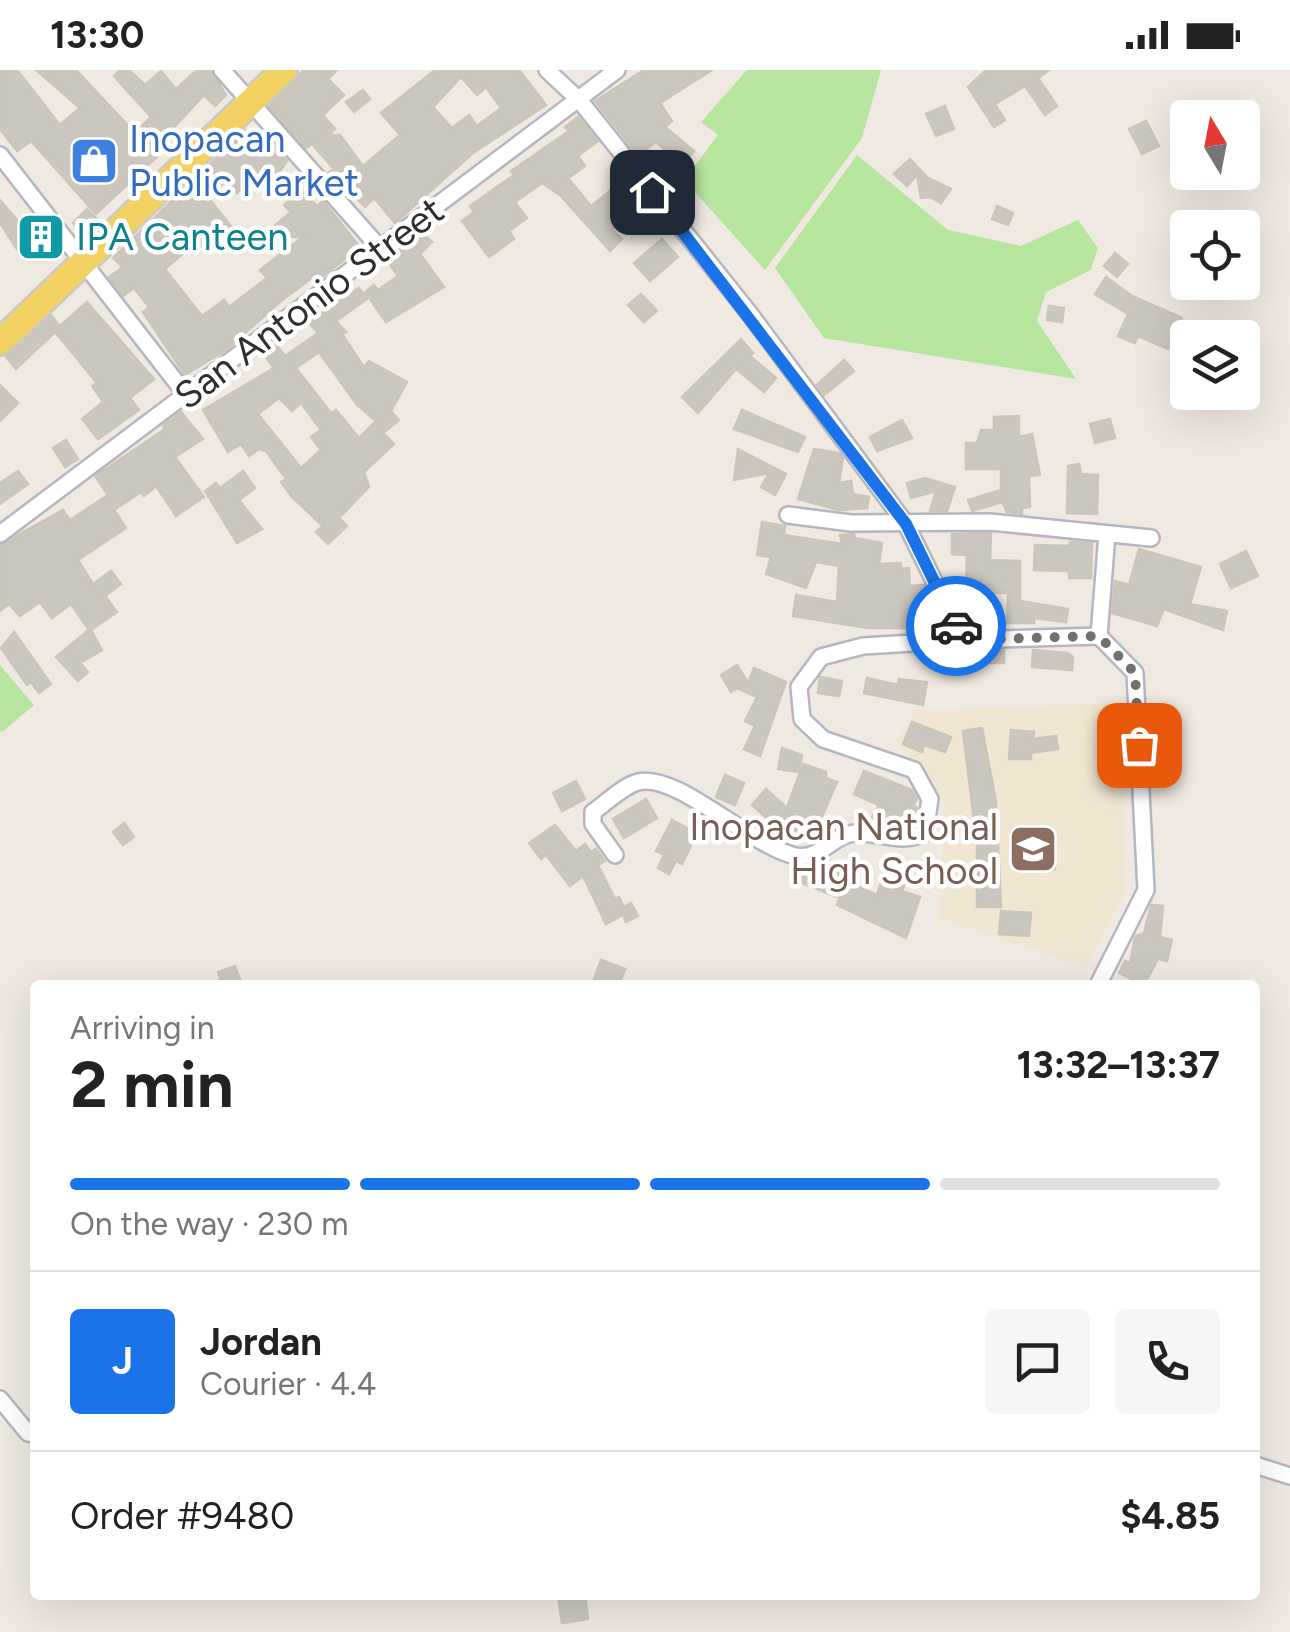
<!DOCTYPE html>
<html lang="en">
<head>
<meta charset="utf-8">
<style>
  :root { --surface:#fff; --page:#f6f6f6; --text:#222; --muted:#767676; --line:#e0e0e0; --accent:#1a73e8 }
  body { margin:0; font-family:Figtree,sans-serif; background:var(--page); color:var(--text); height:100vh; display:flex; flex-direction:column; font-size:38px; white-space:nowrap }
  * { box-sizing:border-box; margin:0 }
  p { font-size:32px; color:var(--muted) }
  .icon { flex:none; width:55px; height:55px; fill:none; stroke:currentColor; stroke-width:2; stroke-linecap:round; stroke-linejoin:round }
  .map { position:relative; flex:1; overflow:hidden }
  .sheet { position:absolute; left:30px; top:910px; width:1230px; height:620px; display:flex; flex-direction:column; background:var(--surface); border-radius:10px; box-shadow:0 10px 40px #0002 }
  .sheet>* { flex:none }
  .needle { width:65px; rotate:350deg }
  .controls { position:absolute; left:1170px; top:30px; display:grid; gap:20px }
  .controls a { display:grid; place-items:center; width:90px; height:90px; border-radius:10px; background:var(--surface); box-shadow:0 10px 40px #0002; font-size:50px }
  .pin { position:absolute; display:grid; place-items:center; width:85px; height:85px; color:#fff; margin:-42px; border-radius:20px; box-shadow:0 5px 15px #0006 }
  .courier { position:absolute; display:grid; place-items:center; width:100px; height:100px; margin:-50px; border:8px solid #1a73e8; border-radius:50%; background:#fff; color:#222; box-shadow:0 2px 12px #0007 }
  .summary em { font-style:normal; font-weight:700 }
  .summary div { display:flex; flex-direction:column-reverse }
  .summary { display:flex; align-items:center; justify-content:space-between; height:170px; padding:0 40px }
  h1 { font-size:65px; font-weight:700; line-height:75px }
  .bar { display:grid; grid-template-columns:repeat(4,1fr); gap:15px 10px; align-content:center; height:120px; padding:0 40px }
  .bar i { height:12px; border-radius:8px; background:var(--line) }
  .bar .on { background:var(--accent) }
  .bar p { grid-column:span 4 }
  .line { display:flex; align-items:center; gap:25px; padding:0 40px; border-top:2px solid var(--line) }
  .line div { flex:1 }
  .round { display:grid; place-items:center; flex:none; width:105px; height:105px; border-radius:10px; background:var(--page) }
  .status { display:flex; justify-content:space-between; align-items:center; height:70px; padding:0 50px; background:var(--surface); direction:ltr }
  .status svg { height:28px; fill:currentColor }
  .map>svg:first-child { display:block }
</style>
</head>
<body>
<div class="status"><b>13:30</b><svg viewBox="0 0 49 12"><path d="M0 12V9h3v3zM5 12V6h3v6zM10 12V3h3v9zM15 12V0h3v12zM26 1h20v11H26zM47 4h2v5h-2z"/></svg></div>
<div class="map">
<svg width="1290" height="1562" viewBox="0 0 1290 1562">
  <rect width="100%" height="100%" fill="#efe9e1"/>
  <path fill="#f0e6d1" d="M 1121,633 L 1125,825 L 1086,897 L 938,848 L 945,733 L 896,670 L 917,641 Z"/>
  <g fill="#b6e59e">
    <path d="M 747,0 L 881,0 L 862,68 L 765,200 L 684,110 L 718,65 L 701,52 Z"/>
    <path d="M 857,85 L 948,160 L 1021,176 L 1078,150 L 1098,178 L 1091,200 L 1046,222 L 1037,251 L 1076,309 L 824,268 L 775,198 Z"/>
    <path d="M 0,595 L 34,635 L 2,662 L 0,661 Z"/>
  </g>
  <g fill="#cbc7bf" stroke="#cbc5ba" stroke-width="2.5" fill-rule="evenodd">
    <path d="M 0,0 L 17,0 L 60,55 L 80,38 L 36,0 L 76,0 L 135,63 L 151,47 L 114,6 L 120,0 L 129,0 L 145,15 L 161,1 L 176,19 L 197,0 L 211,0 L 226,25 L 215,36 L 204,25 L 152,81 L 157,87 L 96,144 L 31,71 L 17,81 L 0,59 Z"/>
    <path d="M 304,0 L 337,0 L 328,9 L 344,25 L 323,45 L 335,59 L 328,65 L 340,65 L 363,96 L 400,65 L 381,43 L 435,0 L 519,0 L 546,35 L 473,83 L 395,153 L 374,128 L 365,137 L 351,122 L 347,124 L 328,103 L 334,99 L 312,74 L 306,78 L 269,36 ZM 461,7 L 477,25 L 486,17 L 501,38 L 477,56 L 469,45 L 452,58 L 433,37 Z"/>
    <path d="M 644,0 L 712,0 L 660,33 L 672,51 L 665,57 L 694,81 L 683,95 L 656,72 L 638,85 L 595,31 Z"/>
    <path d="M 986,0 L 1049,0 L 1038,8 L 1057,36 L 1045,45 L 1025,16 L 995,34 L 1005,50 L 994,57 L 968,17 Z"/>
    <path d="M 363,20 L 370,29 L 354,42 L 346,32 Z"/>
    <path d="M 945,36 L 954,59 L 936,66 L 926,44 Z"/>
    <path d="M 578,47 L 598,71 L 578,86 L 585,96 L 568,108 L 591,136 L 620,113 L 639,138 L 612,159 L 622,169 L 610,181 L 561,126 L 542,113 L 515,132 L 527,148 L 509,161 L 514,169 L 489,187 L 462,151 L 474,142 L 470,136 L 514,105 L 511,101 L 569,61 L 565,57 Z"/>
    <path d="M 1146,51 L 1159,76 L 1142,84 L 1129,59 Z"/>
    <path d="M 245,60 L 266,82 L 275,77 L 287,91 L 272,112 L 261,100 L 256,105 L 249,97 L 252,109 L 237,123 L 226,111 L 207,126 L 238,165 L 187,180 L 165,199 L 202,246 L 224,230 L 229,237 L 267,208 L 260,200 L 303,167 L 262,166 L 291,142 L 284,135 L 301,119 L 317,136 L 323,131 L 360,177 L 316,212 L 313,207 L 281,231 L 226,280 L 185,305 L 143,242 L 149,237 L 134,218 L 123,226 L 109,207 L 123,197 L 113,188 Z"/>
    <path d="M 910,89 L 928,108 L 951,119 L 941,133 L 930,127 L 921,128 L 917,105 L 907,116 L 894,104 Z"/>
    <path d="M 0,130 L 22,156 L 32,147 L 50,168 L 42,176 L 34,168 L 19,182 L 0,153 Z"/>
    <path d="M 997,136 L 1013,143 L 1008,155 L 992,149 Z"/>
    <path d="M 87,139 L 97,149 L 83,162 L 73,153 Z"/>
    <path d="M 421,162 L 432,172 L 420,184 L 444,217 L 386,252 L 365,222 L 374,215 L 378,220 L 398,206 L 386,189 Z"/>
    <path d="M 662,169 L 678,187 L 650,211 L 634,193 Z"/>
    <path d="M 1115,183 L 1128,194 L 1117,207 L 1104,196 Z"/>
    <path d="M 1106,207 L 1132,226 L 1182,248 L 1168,279 L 1138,266 L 1135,273 L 1118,266 L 1128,244 L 1095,224 Z"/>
    <path d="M 359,218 L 367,229 L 336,251 L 346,262 L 342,264 L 364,297 L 369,291 L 407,312 L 391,341 L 399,350 L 383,363 L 394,374 L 364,402 L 369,417 L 339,448 L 347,456 L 328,474 L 316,462 L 323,456 L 292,427 L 281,412 L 286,409 L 266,381 L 259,379 L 249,386 L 241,374 L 228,382 L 203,340 L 274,298 L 263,283 L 276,274 L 285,286 L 318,263 L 308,252 ZM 319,282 L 357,335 L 376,351 L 359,368 L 336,340 L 331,343 L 296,298 ZM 279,328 L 292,341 L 301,333 L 321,360 L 311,367 L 321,380 L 301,398 L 258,344 Z"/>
    <path d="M 641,224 L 657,241 L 644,252 L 628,235 Z"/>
    <path d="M 87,232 L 154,309 L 130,328 L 139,340 L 98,369 L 82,349 L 103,332 L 92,316 L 97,313 L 55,262 L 16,299 L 6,287 L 51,245 L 60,256 Z"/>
    <path d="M 1049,236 L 1064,238 L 1062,252 L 1047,250 Z"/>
    <path d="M 741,269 L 753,283 L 750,286 L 776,308 L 764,322 L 736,299 L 698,343 L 682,327 Z"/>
    <path d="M 844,290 L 854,301 L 824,325 L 817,315 Z"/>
    <path d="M 0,315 L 18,333 L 0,351 Z"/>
    <path d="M 742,340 L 805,367 L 798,382 L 734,359 Z"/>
    <path d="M 181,342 L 203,369 L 175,387 L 204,427 L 176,446 L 156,416 L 144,426 L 141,422 L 114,440 L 126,458 L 78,490 L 93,514 L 111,501 L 121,514 L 105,526 L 117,542 L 91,560 L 102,580 L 80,593 L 88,602 L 78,611 L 56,587 L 89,560 L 71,534 L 52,548 L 40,532 L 20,546 L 9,534 L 0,541 L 0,475 L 63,440 L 70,450 L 108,425 L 95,406 L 165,359 L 163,356 Z"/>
    <path d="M 1019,346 L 1019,367 L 1032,364 L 1040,405 L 1029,406 L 1030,437 L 1022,438 L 1022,444 L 1007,442 L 1002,432 L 972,441 L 968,430 L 1001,420 L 1001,399 L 966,399 L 966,373 L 977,373 L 981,360 L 994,360 L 994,347 Z"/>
    <path d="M 1110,349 L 1115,368 L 1095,373 L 1090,354 Z"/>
    <path d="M 902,350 L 912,368 L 877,381 L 870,367 Z"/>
    <path d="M 66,370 L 78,389 L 65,397 L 53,378 Z"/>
    <path d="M 738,379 L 786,404 L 775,425 L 761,417 L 769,403 L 734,410 Z"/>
    <path d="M 814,379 L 839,383 L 843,388 L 839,413 L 851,411 L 853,424 L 869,427 L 867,438 L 839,440 L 798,429 Z"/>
    <path d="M 1079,394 L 1081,404 L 1098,405 L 1097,444 L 1067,443 L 1068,396 Z"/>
    <path d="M 18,401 L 28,414 L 0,434 L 0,413 Z"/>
    <path d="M 243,401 L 255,418 L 239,430 L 262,459 L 237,473 L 205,421 L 216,413 L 220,418 Z"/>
    <path d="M 925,408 L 955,417 L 947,441 L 930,441 L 936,421 L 911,428 L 907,413 Z"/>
    <path d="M 762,452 L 785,456 L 784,465 L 842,474 L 840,465 L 854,464 L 855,468 L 882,473 L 879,494 L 901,493 L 901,499 L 909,498 L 910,516 L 924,515 L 930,528 L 925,558 L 868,558 L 793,546 L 796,525 L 837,532 L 839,496 L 816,492 L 806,518 L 766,504 L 771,487 L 757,485 Z"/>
    <path d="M 991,463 L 990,490 L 1020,491 L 1020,531 L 1068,539 L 1066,552 L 1034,548 L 1034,553 L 1007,553 L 1008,523 L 966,523 L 967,485 L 952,484 L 952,464 Z"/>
    <path d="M 1070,472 L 1092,473 L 1091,508 L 1069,508 L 1069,501 L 1034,500 L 1035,475 L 1070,476 Z"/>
    <path d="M 1139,479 L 1201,497 L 1190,534 L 1227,541 L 1223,560 L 1164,539 L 1157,556 L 1112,543 L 1115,511 L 1129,515 Z"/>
    <path d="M 1246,481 L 1258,506 L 1231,518 L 1220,494 Z"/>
    <path d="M 14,562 L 51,614 L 39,623 L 31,612 L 27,615 L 1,578 Z"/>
    <path d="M 1004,580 L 1004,593 L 986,593 L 986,581 Z"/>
    <path d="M 1033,580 L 1067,583 L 1073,587 L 1072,600 L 1032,597 Z"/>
    <path d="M 737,595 L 748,613 L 754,598 L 786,612 L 760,686 L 744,679 L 755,656 L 745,651 L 757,627 L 737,618 L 731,622 L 721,605 Z"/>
    <path d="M 820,607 L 842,611 L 839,626 L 818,623 Z"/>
    <path d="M 867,608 L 898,615 L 899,609 L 927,612 L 923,635 L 864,623 Z"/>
    <path d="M 912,652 L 951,667 L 945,682 L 924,675 L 922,682 L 903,674 Z"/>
    <path d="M 982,658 L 996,732 L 1001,837 L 977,837 L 977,775 L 963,661 Z"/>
    <path d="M 1011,660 L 1034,662 L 1033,669 L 1056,666 L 1058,679 L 1031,683 L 1031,689 L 1009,689 Z"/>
    <path d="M 782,678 L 802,685 L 799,702 L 778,699 Z"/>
    <path d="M 803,694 L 826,702 L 826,708 L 837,712 L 817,758 L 802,753 L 798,763 L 791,760 L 789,767 L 778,763 L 779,759 L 752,735 L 766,719 L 787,738 Z"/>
    <path d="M 864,701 L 912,720 L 917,729 L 913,735 L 917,738 L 908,754 L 898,747 L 892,756 L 869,752 L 879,735 L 854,724 Z"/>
    <path d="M 725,705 L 744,713 L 735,735 L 716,727 Z"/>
    <path d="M 576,711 L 585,729 L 562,741 L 553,723 Z"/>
    <path d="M 646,729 L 657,748 L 624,768 L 613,749 Z"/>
    <path d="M 672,750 L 697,763 L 682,794 L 676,791 L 669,804 L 658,798 L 664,785 L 656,781 Z"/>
    <path d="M 124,753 L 134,767 L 123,775 L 113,762 Z"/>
    <path d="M 555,755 L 576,781 L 585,774 L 591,782 L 596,779 L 605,791 L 598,795 L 615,829 L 619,827 L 624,837 L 631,833 L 638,846 L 626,852 L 623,845 L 606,854 L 583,806 L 570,816 L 546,785 L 541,789 L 529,773 Z"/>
    <path d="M 1052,760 L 1055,799 L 1038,800 L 1036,761 Z"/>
    <path d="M 889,788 L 911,795 L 902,821 L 920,827 L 906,868 L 837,835 L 840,828 L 799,812 L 805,798 L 830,803 L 831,797 L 846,801 L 843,810 L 877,825 Z"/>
    <path d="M 1151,835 L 1163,836 L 1160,867 L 1172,870 L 1167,891 L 1158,889 L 1144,915 L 1119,903 L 1125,891 L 1130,893 L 1135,867 L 1144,863 Z"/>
    <path d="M 1001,841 L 1031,843 L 1029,866 L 999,864 Z"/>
    <path d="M 601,890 L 625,899 L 619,915 L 592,915 Z"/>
    <path d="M 235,896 L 240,909 L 222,915 L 218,902 Z"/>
    <path d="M 585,1525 L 588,1549 L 562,1553 L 558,1527 Z"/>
  </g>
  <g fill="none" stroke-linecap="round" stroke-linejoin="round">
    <g stroke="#b4b7c1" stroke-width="20">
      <g id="street">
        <path d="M 222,0 L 379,177"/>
        <path d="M 547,0 L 580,31 L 750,244 L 906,454 L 963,570 L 1099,566 L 1135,603 L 1146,820 L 1098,915"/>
        <path d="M 0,85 L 187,326"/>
        <path d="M 788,445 L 851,453 L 990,452 L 1151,468"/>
        <path d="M 0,464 L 617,0"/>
        <path d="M 1099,566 L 1107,464"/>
        <path d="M 615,785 L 593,754 L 593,742 C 606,733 623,716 638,712 C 678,702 751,777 796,786 C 821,791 834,762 858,763 C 884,763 901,774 925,763 L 930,729 L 914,700 L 823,669 L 802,649 L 799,617 L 821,587 L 863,576 L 963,570"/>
        <path d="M 0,1329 L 28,1363 L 35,1364"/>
        <path d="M 1255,1395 L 1290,1406"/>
      </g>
    </g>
    <g stroke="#c9c9c9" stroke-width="30">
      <path id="primary" d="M 0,272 L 284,0"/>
    </g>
    <use href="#street" stroke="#fff" stroke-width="15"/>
    <use href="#primary" stroke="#f2d163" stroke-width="25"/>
  </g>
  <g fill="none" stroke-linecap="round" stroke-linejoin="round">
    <path stroke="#726f6d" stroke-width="10" stroke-dasharray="0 18" d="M 956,556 L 962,570 L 1099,566 L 1135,603 L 1139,675"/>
    <path stroke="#1a73e8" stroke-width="12" d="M 652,122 L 906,454 L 956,556"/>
  </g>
  <defs>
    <g id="shop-square" transform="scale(2.5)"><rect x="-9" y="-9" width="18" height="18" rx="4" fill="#3f7fe0" stroke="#fff"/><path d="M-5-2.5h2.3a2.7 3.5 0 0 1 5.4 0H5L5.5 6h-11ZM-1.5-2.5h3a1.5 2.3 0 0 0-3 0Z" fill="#fff"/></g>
    <g id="building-square" transform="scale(2.5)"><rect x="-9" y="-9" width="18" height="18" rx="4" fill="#0f9aa8" stroke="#fff"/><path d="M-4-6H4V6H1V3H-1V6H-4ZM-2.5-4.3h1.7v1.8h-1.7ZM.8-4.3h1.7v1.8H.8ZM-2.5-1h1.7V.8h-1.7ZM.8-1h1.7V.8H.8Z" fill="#fff"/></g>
    <g id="school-square" transform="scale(2.5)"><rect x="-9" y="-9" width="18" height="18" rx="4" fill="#8d6e63" stroke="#fff"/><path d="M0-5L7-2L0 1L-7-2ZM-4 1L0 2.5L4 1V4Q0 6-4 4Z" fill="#fff"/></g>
  </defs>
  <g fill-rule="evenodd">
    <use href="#shop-square" x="94" y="91"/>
    <use href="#building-square" x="41" y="167"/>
    <use href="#school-square" x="1033" y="779"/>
  </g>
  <g text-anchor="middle" stroke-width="9" stroke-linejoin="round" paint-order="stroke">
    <g font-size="38" fill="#366cbe" stroke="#fff" text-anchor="start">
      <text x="129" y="82">Inopacan<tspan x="129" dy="44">Public Market</tspan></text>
    </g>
    <g font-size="38" fill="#0d838f" stroke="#fff" text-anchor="start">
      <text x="76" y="180">IPA Canteen</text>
    </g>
    <g font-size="38" fill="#2e2e2e" stroke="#fff">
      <text transform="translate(309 233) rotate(-37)" y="13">San Antonio Street</text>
    </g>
    <g font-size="38" fill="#785e54" stroke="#fff" text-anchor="end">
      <text x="998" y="770">Inopacan National<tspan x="998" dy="44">High School</tspan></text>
    </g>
  </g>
</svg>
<div class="controls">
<a><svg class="needle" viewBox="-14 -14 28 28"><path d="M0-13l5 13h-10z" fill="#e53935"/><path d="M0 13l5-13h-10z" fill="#767676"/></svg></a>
<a><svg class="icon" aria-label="locate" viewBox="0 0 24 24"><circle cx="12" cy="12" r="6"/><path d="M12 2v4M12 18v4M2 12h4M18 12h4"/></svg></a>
<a><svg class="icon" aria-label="layers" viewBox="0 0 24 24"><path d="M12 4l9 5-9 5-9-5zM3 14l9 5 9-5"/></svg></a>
</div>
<div class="pin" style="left:1139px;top:675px;background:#ea580c"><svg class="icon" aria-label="bag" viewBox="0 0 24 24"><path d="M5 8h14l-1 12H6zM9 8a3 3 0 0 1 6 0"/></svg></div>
<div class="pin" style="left:652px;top:122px;background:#1f2937"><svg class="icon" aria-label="home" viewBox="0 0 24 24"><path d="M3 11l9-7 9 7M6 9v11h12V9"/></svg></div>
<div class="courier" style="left:956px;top:556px"><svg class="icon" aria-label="car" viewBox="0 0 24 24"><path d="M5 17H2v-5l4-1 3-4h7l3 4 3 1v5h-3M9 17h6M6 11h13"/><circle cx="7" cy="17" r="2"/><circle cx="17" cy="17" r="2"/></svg></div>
<section class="sheet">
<div class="summary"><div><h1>2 min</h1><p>Arriving in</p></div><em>13:32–13:37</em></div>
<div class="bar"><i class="on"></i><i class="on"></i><i class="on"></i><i></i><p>On the way · 230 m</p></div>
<div class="line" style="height:180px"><b class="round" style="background:var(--accent);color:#fff">J</b><div><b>Jordan</b><p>Courier · 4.4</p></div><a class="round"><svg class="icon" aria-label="chat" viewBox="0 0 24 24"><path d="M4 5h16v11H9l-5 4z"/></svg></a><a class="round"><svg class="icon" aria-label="phone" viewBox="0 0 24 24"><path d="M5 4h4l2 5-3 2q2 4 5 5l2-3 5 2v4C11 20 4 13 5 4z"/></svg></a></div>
<div class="line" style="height:130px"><div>Order #9480</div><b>$4.85</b></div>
</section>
</div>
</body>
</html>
